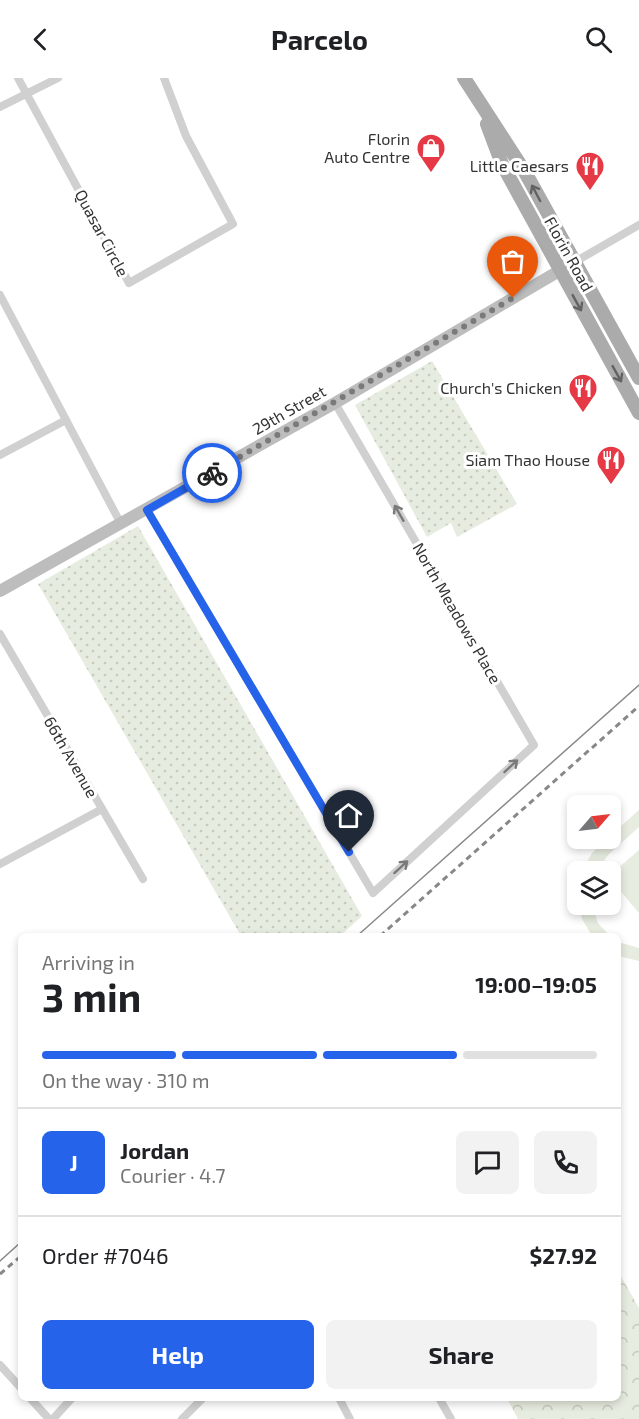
<!DOCTYPE html>
<html lang="en">
<head>
<meta charset="utf-8">
<style>
  :root { --surface:#fff; --page:#f2f2f2; --text:#202124; --muted:#757577; --line:#e0e0e0; --accent:#2563eb }
  body { margin:0; font-family:"Exo 2",sans-serif; background:var(--page); color:var(--text); height:100vh; display:flex; flex-direction:column; font-size:22px; white-space:nowrap }
  * { box-sizing:border-box; margin:0 }
  p { font-size:20px; color:var(--muted) }
  .icon { flex:none; width:33px; height:33px; fill:none; stroke:currentColor; stroke-width:2; stroke-linecap:round; stroke-linejoin:round }
  .map { position:relative; flex:1; overflow:hidden }
  .details { position:absolute; left:18px; top:855px; width:603px; height:468px; display:flex; flex-direction:column; background:var(--surface); border-radius:9px; box-shadow:0 3px 9px #0003 }
  .details>* { flex:none }
  .needle { width:39px; rotate:62deg }
  .buttons { position:absolute; left:567px; top:717px; display:grid; gap:12px }
  .buttons a { display:grid; place-items:center; width:54px; height:54px; border-radius:9px; background:var(--surface); box-shadow:0 3px 9px #0003; font-size:30px }
  .pin { position:absolute; display:grid; place-items:center; width:51px; height:51px; color:#fff; margin:-62px -26px; border-radius:50% 50% 50% 0; rotate:-45deg; box-shadow:0 0 6px #0007 }
  .pin .icon { rotate:45deg }
  .courier { position:absolute; display:grid; place-items:center; width:60px; height:60px; margin:-30px; border:4px solid #2563eb; border-radius:50%; background:#fff; color:#222; box-shadow:0 2px 8px #0007 }
  .headline em { font-style:normal; font-weight:700 }
  .headline div { display:flex; flex-direction:column-reverse }
  .headline { display:flex; align-items:center; justify-content:space-between; height:102px; padding:0 24px }
  h1 { font-size:39px; font-weight:700; line-height:45px }
  .bar { display:grid; grid-template-columns:repeat(4,1fr); gap:9px 6px; align-content:center; height:72px; padding:0 24px }
  .bar i { height:8px; border-radius:4px; background:var(--line) }
  .bar .selected { background:var(--accent) }
  .bar p { grid-column:span 4 }
  .line { display:flex; align-items:center; gap:15px; padding:0 24px; border-top:2px solid var(--line) }
  .line div { flex:1 }
  .round { display:grid; place-items:center; flex:none; width:63px; height:63px; border-radius:9px; background:var(--page) }
  .primary-button { display:flex; gap:12px; margin-top:auto; padding:12px 24px }
  .primary-button a { flex:1; height:69px; border-radius:9px; background:var(--accent); color:#fff; font-size:24px; font-weight:700; line-height:69px; text-align:center }
  .primary-button a+a { background:var(--page); color:var(--text) }
  header { display:flex; justify-content:space-between; align-items:center; height:78px; padding:0 24px; background:var(--surface); font-size:27px; font-weight:700 }
  .map>svg:first-child { display:block }
</style>
</head>
<body>
<header><svg class="icon" aria-label="back" viewBox="0 0 24 24"><path d="M15 5l-7 7 7 7"/></svg>Parcelo<svg class="icon" aria-label="search" viewBox="0 0 24 24"><circle cx="10" cy="10" r="6"/><path d="M15 15l6 6"/></svg></header>
<div class="map">
<svg width="639" height="1341" viewBox="0 0 639 1341">
  <defs>
    <pattern id="grass-dots" width="8" height="8" patternUnits="userSpaceOnUse" patternTransform="scale(1.5)"><rect width="8" height="8" fill="#e6ecdf"/><path d="M2 2h.1M6 6h.1" fill="none" stroke="#c6cbc0" stroke-width="1.8" stroke-linecap="round"/></pattern>
    <pattern id="forest-crowns" width="20" height="18" patternUnits="userSpaceOnUse" patternTransform="scale(1.5)"><rect width="20" height="18" fill="#e6ecdf"/><path d="M2 6a3 3 0 1 1 6 0M12 15a3 3 0 1 1 6 0" fill="none" stroke="#c6cbc0"/></pattern>
  </defs>
  <rect width="100%" height="100%" fill="#fff"/>
  <g fill="url(#grass-dots)">
    <path d="M 432,283 L 517,426 L 457,459 L 451,445 L 427,459 L 355,327 Z"/>
    <path d="M 138,448 L 362,838 L 340,858 L 241,858 L 38,506 Z"/>
  </g>
  <path fill="url(#forest-crowns)" d="M 618,1193 L 639,1230 L 639,1341 L 518,1341 L 507,1320 L 618,1320 Z"/>
  <g fill="#e6ecdf">
    <path d="M 639,732 L 639,749 L 609,776 L 596,793 L 582,793 L 592,775 L 607,761 L 610,760 L 611,757 Z"/>
    <path d="M 639,772 L 639,835 L 611,802 L 610,797 Z"/>
    <path d="M 579,827 L 592,827 L 598,845 L 610,858 L 592,858 L 582,841 Z"/>
    <path d="M 618,864 L 639,870 L 639,883 L 618,878 Z"/>
  </g>
  <g fill="none" stroke-linecap="round" stroke-linejoin="round">
    <g stroke="#d0d0d0" stroke-width="8">
      <path d="M 18,0 L 129,205 L 233,146 L 186,58 L 164,0"/>
      <path d="M 0,29 L 58,0"/>
      <path d="M 559,193 L 639,147"/>
      <path d="M 0,217 L 121,446"/>
      <path d="M 0,377 L 66,342"/>
      <path d="M 147,432 L 373,815 L 534,667 L 335,325"/>
      <path d="M 0,556 L 143,801"/>
      <path d="M 0,786 L 102,731"/>
      <path d="M 0,1287 L 21,1310"/>
      <path d="M 30,1320 L 49,1341"/>
      <path d="M 339,1320 L 350,1341"/>
      <path d="M 439,1320 L 451,1341"/>
      <path d="M 53,1341 L 72,1320"/>
      <path d="M 182,1341 L 203,1320"/>
    </g>
    <path stroke="#bdbdbd" stroke-width="12" d="M 0,513 L 335,325 L 559,193"/>
    <g stroke="#ababab" stroke-width="14">
      <path d="M 464,0 L 525,94 L 639,300"/>
      <path d="M 487,46 L 502,86 L 639,335"/>
    </g>
    <g stroke="#888" stroke-width="1.5">
      <path d="M 357,858 L 639,607"/>
      <path d="M 0,1183 L 21,1164"/>
    </g>
    <g stroke="#888" stroke-width="3" stroke-dasharray="6 4.5" stroke-linecap="butt">
      <path d="M 380,858 L 639,628"/>
      <path d="M 0,1196 L 21,1178"/>
    </g>
  </g>
  <defs><path id="oneway-shaft" d="M-6 0H5M1.5-3L5.5 0L1.5 3" fill="none" stroke-width="1.6" stroke-linecap="round" stroke-linejoin="round" transform="scale(1.5)"/></defs>
  <g stroke="#636363">
    <use href="#oneway-shaft" transform="translate(536 115) rotate(-118)"/>
    <use href="#oneway-shaft" transform="translate(577 225) rotate(61)"/>
    <use href="#oneway-shaft" transform="translate(617 296) rotate(61)"/>
  </g>
  <g stroke="#7a7a7a">
    <use href="#oneway-shaft" transform="translate(399 435) rotate(-120)"/>
    <use href="#oneway-shaft" transform="translate(511 688) rotate(-43)"/>
    <use href="#oneway-shaft" transform="translate(401 789) rotate(-42)"/>
  </g>
  <g fill="none" stroke-linecap="round" stroke-linejoin="round">
    <path stroke="#7a7a7a" stroke-width="6" stroke-dasharray="0 10.8" d="M 212,395 L 513,220"/>
    <path stroke="#2563eb" stroke-width="8" d="M 212,395 L 147,432 L 349,774"/>
  </g>
  <defs>
    <g id="shop-pin" transform="scale(1.5)"><path d="M0 17L-7.5 6A9.5 9.5 0 1 1 7.5 6Z" fill="#e63946" stroke="#fff"/><path d="M-5-2.5h2.3a2.7 3.5 0 0 1 5.4 0H5L5.5 6h-11ZM-1.5-2.5h3a1.5 2.3 0 0 0-3 0Z" fill="#fff"/></g>
    <g id="restaurant-pin" transform="scale(1.5)"><path d="M0 17L-7.5 6A9.5 9.5 0 1 1 7.5 6Z" fill="#e63946" stroke="#fff"/><path d="M-5-6h1v4h1v-4h1v4h1v-4h1v5L-1.5 .5V6h-2V.5L-5-1ZM5-6V6H3V1.5H1.5Q1.5-4 5-6Z" fill="#fff"/></g>
  </defs>
  <g fill-rule="evenodd">
    <use href="#shop-pin" x="431" y="70"/>
    <use href="#restaurant-pin" x="590" y="88"/>
    <use href="#restaurant-pin" x="583" y="310"/>
    <use href="#restaurant-pin" x="611" y="382"/>
  </g>
  <g text-anchor="middle" stroke-width="6" stroke-linejoin="round" paint-order="stroke">
    <g font-size="16" fill="#333" stroke="#fff" text-anchor="end">
      <text x="410" y="67">Florin<tspan x="410" dy="18">Auto Centre</tspan></text>
      <text x="569" y="94">Little Caesars</text>
      <text x="562" y="316">Church's Chicken</text>
      <text x="590" y="388">Siam Thao House</text>
    </g>
    <g font-size="16" fill="#333" stroke="#fff">
      <text transform="translate(102 155) rotate(62)" y="6">Quasar Circle</text>
      <text transform="translate(569 176) rotate(61)" y="6">Florin Road</text>
      <text transform="translate(289 332) rotate(-30)" y="6">29th Street</text>
      <text transform="translate(457 535) rotate(60)" y="6">North Meadows Place</text>
      <text transform="translate(71 679) rotate(60)" y="6">66th Avenue</text>
    </g>
  </g>
</svg>
<div class="buttons">
<a><svg class="needle" viewBox="-14 -14 28 28"><path d="M0-13l5 13h-10z" fill="#e53935"/><path d="M0 13l5-13h-10z" fill="#757577"/></svg></a>
<a><svg class="icon" aria-label="layers" viewBox="0 0 24 24"><path d="M12 4l9 5-9 5-9-5zM3 14l9 5 9-5"/></svg></a>
</div>
<div class="pin" style="left:513px;top:220px;background:#ea580c"><svg class="icon" aria-label="bag" viewBox="0 0 24 24"><path d="M5 8h14l-1 12H6zM9 8a3 3 0 0 1 6 0"/></svg></div>
<div class="pin" style="left:349px;top:774px;background:#1f2937"><svg class="icon" aria-label="home" viewBox="0 0 24 24"><path d="M3 11l9-7 9 7M6 9v11h12V9"/></svg></div>
<div class="courier" style="left:212px;top:395px"><svg class="icon" aria-label="bike" viewBox="0 0 24 24"><circle cx="6" cy="16" r="4"/><circle cx="18" cy="16" r="4"/><path d="M6 16l4-8h5l3 8M10 8l3 8H6M13 5h3"/></svg></div>
<section class="details">
<div class="headline"><div><h1>3 min</h1><p>Arriving in</p></div><em>19:00–19:05</em></div>
<div class="bar"><i class="selected"></i><i class="selected"></i><i class="selected"></i><i></i><p>On the way · 310 m</p></div>
<div class="line" style="height:108px"><b class="round" style="background:var(--accent);color:#fff">J</b><div><b>Jordan</b><p>Courier · 4.7</p></div><a class="round"><svg class="icon" aria-label="chat" viewBox="0 0 24 24"><path d="M4 5h16v11H9l-5 4z"/></svg></a><a class="round"><svg class="icon" aria-label="phone" viewBox="0 0 24 24"><path d="M5 4h4l2 5-3 2q2 4 5 5l2-3 5 2v4C11 20 4 13 5 4z"/></svg></a></div>
<div class="line" style="height:78px"><div>Order #7046</div><b>$27.92</b></div>
<div class="primary-button"><a>Help</a><a>Share</a></div>
</section>
</div>
</body>
</html>
